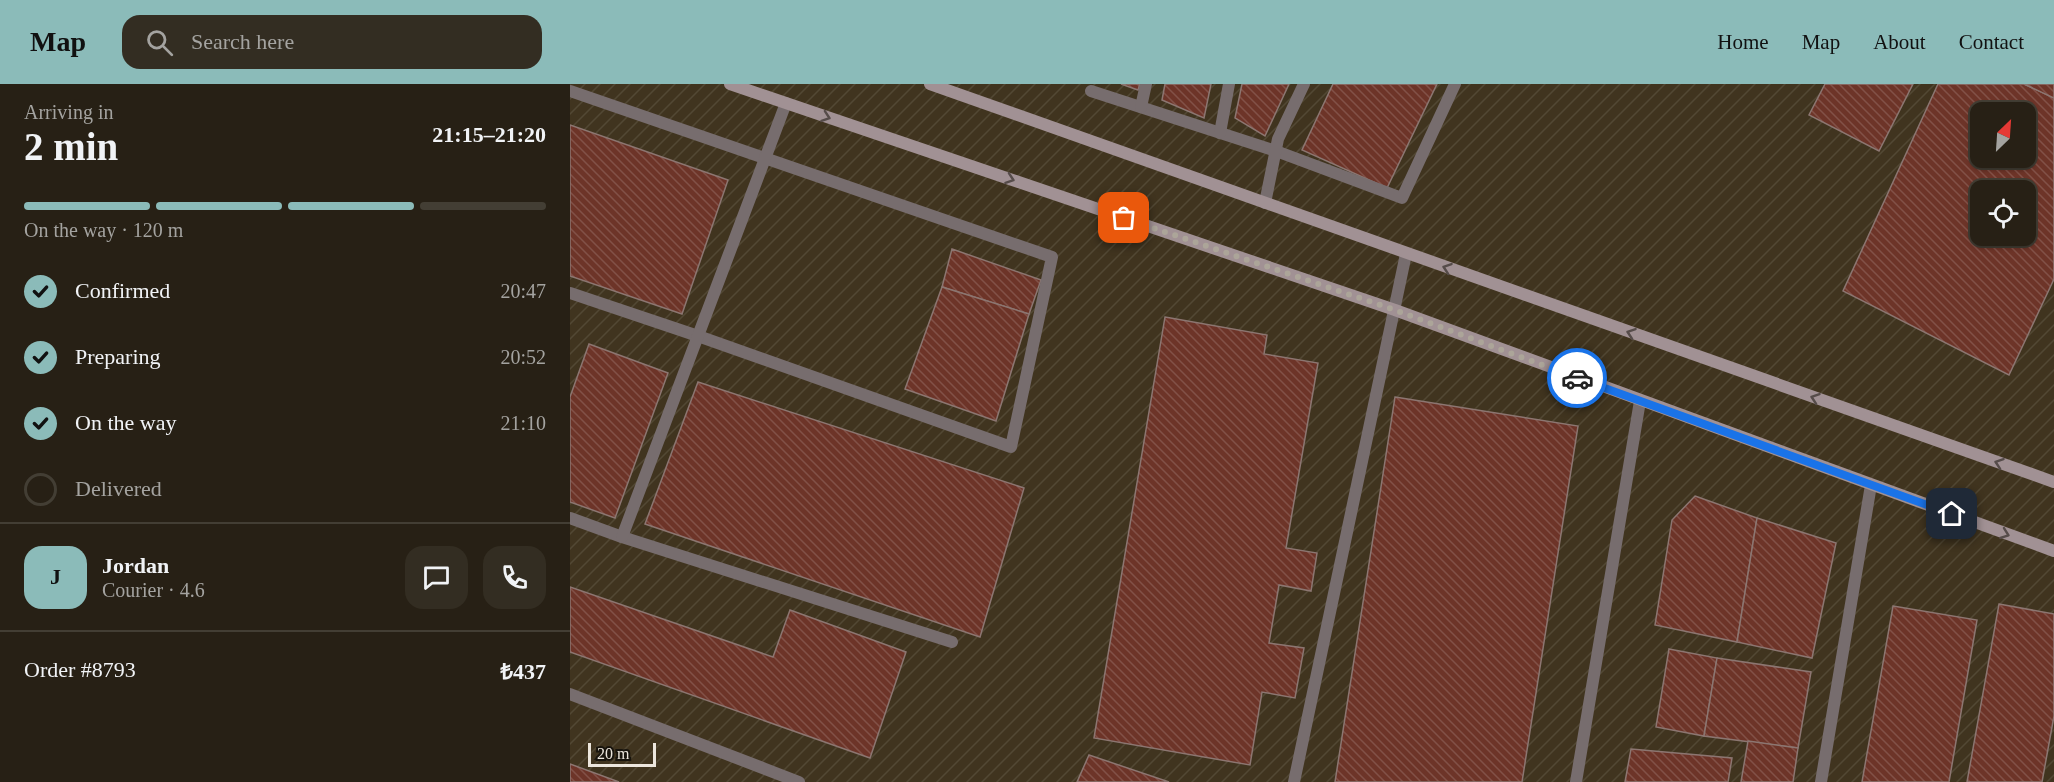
<!DOCTYPE html>
<html lang="en">
<head>
<meta charset="utf-8">
<style>
  :root { --surface:#272015; --page:#332d22; --text:#f1f3f6; --muted:#a4a3a0; --line:#433e34; --accent:#8bbbb9 }
  body { margin:0; font-family:"Times New Roman",serif; background:var(--page); color:var(--text); height:100vh; display:flex; flex-direction:column; font-size:22px; white-space:nowrap }
  * { box-sizing:border-box; margin:0 }
  p { font-size:20px; color:var(--muted) }
  .icon { flex:none; width:33px; height:33px; fill:none; stroke:currentColor; stroke-width:2; stroke-linecap:round; stroke-linejoin:round }
  .map { position:relative; flex:1; overflow:hidden }
  .side { display:flex; flex-direction:column; background:var(--surface); width:570px }
  .side>* { flex:none }
  .needle { width:39px; rotate:25deg }
  .fabs { position:absolute; left:1400px; top:18px; display:grid; gap:12px }
  .fabs a { display:grid; place-items:center; width:66px; height:66px; border-radius:12px; background:var(--surface); box-shadow:0 2px 4px #0004,0 0 0 2px var(--line); font-size:30px }
  .scale { position:absolute; left:18px; bottom:15px; width:68px; box-sizing:border-box; padding-left:6px; border:3px solid #ece6dd; border-top:0; font-size:16px; line-height:21px; white-space:nowrap; color:#ece6dd; -webkit-text-stroke:4px #18140d; paint-order:stroke }
  .pin { position:absolute; display:grid; place-items:center; width:51px; height:51px; color:#fff; margin:-26px; border-radius:12px; box-shadow:0 3px 9px #0006 }
  .courier { position:absolute; display:grid; place-items:center; width:60px; height:60px; margin:-30px; border:4px solid #1a73e8; border-radius:50%; background:#fff; color:#222; box-shadow:0 2px 8px #0007 }
  .head em { font-style:normal; font-weight:700 }
  .head div { display:flex; flex-direction:column-reverse }
  .head { display:flex; align-items:center; justify-content:space-between; height:102px; padding:0 24px }
  h1 { font-size:39px; font-weight:700; line-height:45px }
  .bar { display:grid; grid-template-columns:repeat(4,1fr); gap:9px 6px; align-content:center; height:72px; padding:0 24px }
  .bar i { height:8px; border-radius:4px; background:var(--line) }
  .bar .on { background:var(--accent) }
  .bar p { grid-column:span 4 }
  .line { display:flex; align-items:center; gap:15px; padding:0 24px; border-top:2px solid var(--line) }
  .line div { flex:1 }
  .round { display:grid; place-items:center; flex:none; width:63px; height:63px; border-radius:18px; background:var(--page) }
  ol { padding:0 24px; list-style:none }
  li { display:flex; align-items:center; gap:18px; height:66px }
  li p { margin-inline-start:auto }
  li .icon { padding:6px; border-radius:50%; background:var(--accent); color:#111; stroke-width:4 }
  li:last-child { color:var(--muted) }
  li i { width:33px; height:33px; border:3px solid var(--line); border-radius:50% }
  header { display:flex; align-items:center; gap:36px; box-sizing:border-box; height:84px; padding:0 30px; background:var(--accent); color:#111 }
  header strong { font-size:28px }
  nav { display:flex; gap:33px; margin-inline-start:auto; font-size:21px }
  .search { width:420px; height:54px; background:var(--page); display:flex; align-items:center; gap:15px; box-sizing:border-box; padding:0 21px; border-radius:18px; color:var(--muted); font-size:22px }
  main { display:flex; flex:1; min-height:0 }
  .map>svg:first-child { display:block }
</style>
</head>
<body>
<header>
<strong>Map</strong>
<div class="search"><svg class="icon" aria-label="search" viewBox="0 0 24 24"><circle cx="10" cy="10" r="6"/><path d="M15 15l6 6"/></svg>Search here</div>
<nav><a>Home</a><a>Map</a><a>About</a><a>Contact</a></nav>
</header>
<main>
<section class="side">
<div class="head"><div><h1>2 min</h1><p>Arriving in</p></div><em>21:15–21:20</em></div>
<div class="bar"><i class="on"></i><i class="on"></i><i class="on"></i><i></i><p>On the way · 120 m</p></div>
<ol>
<li><svg class="icon" aria-label="check" viewBox="0 0 24 24"><path d="M5 12l5 5 9-10"/></svg>Confirmed<p>20:47</p></li>
<li><svg class="icon" aria-label="check" viewBox="0 0 24 24"><path d="M5 12l5 5 9-10"/></svg>Preparing<p>20:52</p></li>
<li><svg class="icon" aria-label="check" viewBox="0 0 24 24"><path d="M5 12l5 5 9-10"/></svg>On the way<p>21:10</p></li>
<li><i></i>Delivered</li>
</ol>
<div class="line" style="height:108px"><b class="round" style="background:var(--accent);color:#111">J</b><div><b>Jordan</b><p>Courier · 4.6</p></div><a class="round"><svg class="icon" aria-label="chat" viewBox="0 0 24 24"><path d="M4 5h16v11H9l-5 4z"/></svg></a><a class="round"><svg class="icon" aria-label="phone" viewBox="0 0 24 24"><path d="M5 4h4l2 5-3 2q2 4 5 5l2-3 5 2v4C11 20 4 13 5 4z"/></svg></a></div>
<div class="line" style="height:78px"><div>Order #8793</div><b>₺437</b></div>
</section>
<div class="map">
<svg width="1484" height="698" viewBox="0 0 1484 698">
  <defs>
    <pattern id="industrial-furrows" width="10" height="10" patternUnits="userSpaceOnUse" patternTransform="scale(1.5)"><rect width="10" height="10" fill="#40341f"/><path d="M-1 1l2-2M0 10L10 0M9 11l2-2" fill="none" stroke="#524834"/></pattern>
    <pattern id="building-back-hatch" width="6" height="6" patternUnits="userSpaceOnUse" patternTransform="scale(1.5)"><rect width="6" height="6" fill="#6d3428"/><path d="M-1 5l2 2M0 0l6 6M5-1l2 2" fill="none" stroke="#825147"/></pattern>
  </defs>
  <rect width="100%" height="100%" fill="#342b1c"/>
  <path fill="url(#industrial-furrows)" fill-rule="evenodd" d="M 0,0 L 1484,0 L 1484,698 L 0,698 ZM 1410,28 L 1455,28 L 1455,74 L 1410,74 ZM 1410,106 L 1455,106 L 1455,152 L 1410,152 Z"/>
  <g fill="url(#building-back-hatch)" stroke="#8c7671" stroke-width="1.5" fill-rule="evenodd">
    <path d="M 551,0 L 570,0 L 568,6 Z"/>
    <path d="M 595,0 L 641,0 L 634,34 L 592,16 Z"/>
    <path d="M 672,0 L 719,0 L 695,52 L 665,34 Z"/>
    <path d="M 763,0 L 867,0 L 817,104 L 732,66 Z"/>
    <path d="M 1255,0 L 1343,0 L 1309,67 L 1239,31 Z"/>
    <path d="M 1368,0 L 1454,0 L 1484,14 L 1484,195 L 1439,291 L 1273,207 ZM 1410,28 L 1455,28 L 1455,74 L 1410,74 ZM 1410,106 L 1455,106 L 1455,152 L 1410,152 Z"/>
    <path d="M 1454,0 L 1484,0 L 1484,14 Z"/>
    <path d="M 0,41 L 158,96 L 112,230 L 0,192 Z"/>
    <path d="M 382,165 L 471,196 L 459,230 L 372,203 Z"/>
    <path d="M 372,203 L 459,230 L 426,337 L 335,305 Z"/>
    <path d="M 595,233 L 697,251 L 694,270 L 748,279 L 716,464 L 747,469 L 741,507 L 709,501 L 699,559 L 734,564 L 725,614 L 692,608 L 680,681 L 524,654 Z"/>
    <path d="M 19,260 L 98,289 L 45,434 L 0,418 L 0,313 Z"/>
    <path d="M 128,298 L 454,404 L 410,553 L 75,440 Z"/>
    <path d="M 825,313 L 1008,342 L 952,698 L 765,698 Z"/>
    <path d="M 1125,412 L 1187,434 L 1167,558 L 1085,541 L 1102,436 Z"/>
    <path d="M 1187,434 L 1266,459 L 1242,574 L 1167,558 Z"/>
    <path d="M 0,503 L 203,573 L 220,526 L 336,568 L 300,674 L 0,568 Z"/>
    <path d="M 1429,520 L 1484,530 L 1484,632 L 1472,698 L 1397,698 Z"/>
    <path d="M 1323,522 L 1407,536 L 1379,698 L 1292,698 Z"/>
    <path d="M 1099,565 L 1147,574 L 1134,652 L 1086,643 Z"/>
    <path d="M 1147,574 L 1241,588 L 1228,664 L 1134,652 Z"/>
    <path d="M 1178,657 L 1228,664 L 1223,698 L 1171,698 Z"/>
    <path d="M 1061,665 L 1162,674 L 1158,698 L 1055,698 Z"/>
    <path d="M 519,671 L 599,698 L 507,698 Z"/>
    <path d="M 0,680 L 49,698 L 0,698 Z"/>
  </g>
  <g fill="none" stroke-linecap="round" stroke-linejoin="round">
    <g stroke="#776d6e" stroke-width="12">
      <path d="M 0,7 L 482,173 L 441,363 L 128,252 L 0,209"/>
      <path d="M 521,7 L 706,67 L 832,114 L 885,0"/>
      <path d="M 571,23 L 576,0"/>
      <path d="M 650,49 L 659,0"/>
      <path d="M 695,119 L 708,55 L 734,0"/>
      <path d="M 0,434 L 52,453 L 382,558"/>
      <path d="M 52,453 L 216,19"/>
    </g>
    <g stroke="#776d6e" stroke-width="12">
      <path d="M 0,610 L 229,698"/>
      <path d="M 724,698 L 836,170"/>
      <path d="M 1006,698 L 1070,317"/>
      <path d="M 1251,698 L 1301,401"/>
    </g>
    <g stroke="#a19194" stroke-width="12">
      <path d="M 160,0 L 825,226 L 1484,467"/>
      <path d="M 360,0 L 1484,398"/>
    </g>
  </g>
  <defs><path id="oneway-chevron" d="M-2-3.5L2.5 0L-2 3.5" fill="none" stroke-width="1.6" stroke-linecap="round" stroke-linejoin="round" transform="scale(1.5)"/></defs>
  <g stroke="#564c4a">
    <use href="#oneway-chevron" transform="translate(256 33) rotate(19)"/>
    <use href="#oneway-chevron" transform="translate(440 95) rotate(19)"/>
    <use href="#oneway-chevron" transform="translate(877 184) rotate(-161)"/>
    <use href="#oneway-chevron" transform="translate(1061 249) rotate(-161)"/>
    <use href="#oneway-chevron" transform="translate(1245 314) rotate(-161)"/>
    <use href="#oneway-chevron" transform="translate(1429 379) rotate(-161)"/>
    <use href="#oneway-chevron" transform="translate(1435 450) rotate(20)"/>
  </g>
  <g fill="none" stroke-linecap="round" stroke-linejoin="round">
    <path stroke="#aca599" stroke-width="6" stroke-dasharray="0 10.8" d="M 554,134 L 825,226 L 1007,294"/>
    <path stroke="#1a73e8" stroke-width="8" d="M 1007,294 L 1382,430"/>
  </g>
</svg>
<div class="fabs">
<a><svg class="needle" viewBox="-14 -14 28 28"><path d="M0-13l5 13h-10z" fill="#e53935"/><path d="M0 13l5-13h-10z" fill="#a4a3a0"/></svg></a>
<a><svg class="icon" aria-label="locate" viewBox="0 0 24 24"><circle cx="12" cy="12" r="6"/><path d="M12 2v4M12 18v4M2 12h4M18 12h4"/></svg></a>
</div>
<div class="scale">20 m</div>
<div class="pin" style="left:554px;top:134px;background:#ea580c"><svg class="icon" aria-label="bag" viewBox="0 0 24 24"><path d="M5 8h14l-1 12H6zM9 8a3 3 0 0 1 6 0"/></svg></div>
<div class="pin" style="left:1382px;top:430px;background:#1f2937"><svg class="icon" aria-label="home" viewBox="0 0 24 24"><path d="M3 11l9-7 9 7M6 9v11h12V9"/></svg></div>
<div class="courier" style="left:1007px;top:294px"><svg class="icon" aria-label="car" viewBox="0 0 24 24"><path d="M5 17H2v-5l4-1 3-4h7l3 4 3 1v5h-3M9 17h6M6 11h13"/><circle cx="7" cy="17" r="2"/><circle cx="17" cy="17" r="2"/></svg></div>
</div>
</main>
</body>
</html>
